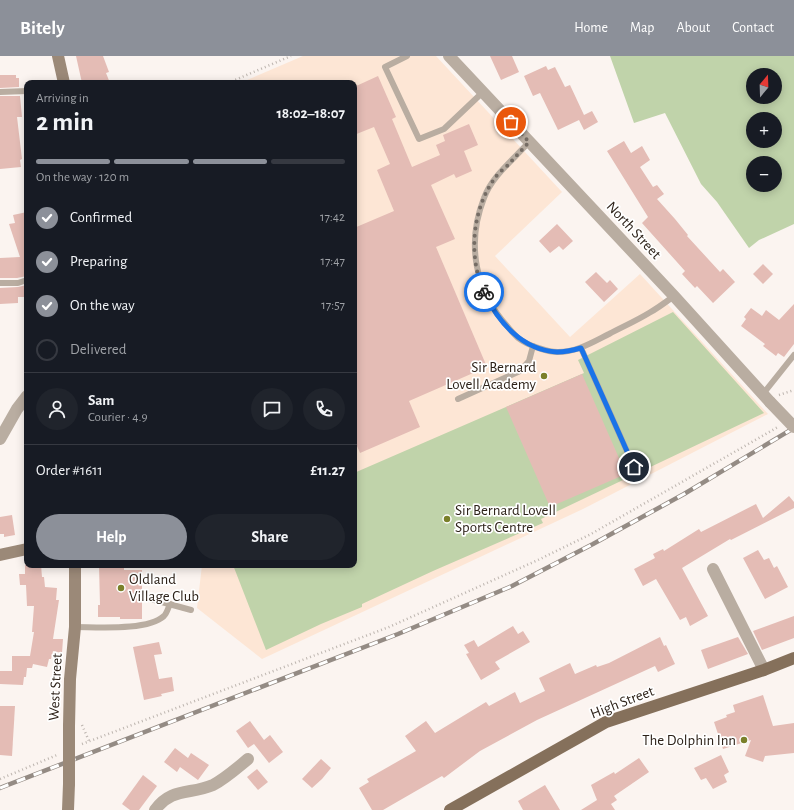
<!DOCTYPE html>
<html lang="en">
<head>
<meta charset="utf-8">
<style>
  :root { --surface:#171b24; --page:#20242c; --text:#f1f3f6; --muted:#9ea1a6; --line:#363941; --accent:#8c9099 }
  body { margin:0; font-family:"Alegreya Sans",sans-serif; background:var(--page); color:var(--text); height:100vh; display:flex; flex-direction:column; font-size:15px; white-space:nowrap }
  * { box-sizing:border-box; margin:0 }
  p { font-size:13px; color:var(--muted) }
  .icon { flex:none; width:22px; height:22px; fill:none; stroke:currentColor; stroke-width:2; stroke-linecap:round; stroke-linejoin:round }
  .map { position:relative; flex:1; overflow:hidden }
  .drawer { position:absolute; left:24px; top:24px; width:333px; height:488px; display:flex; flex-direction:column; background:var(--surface); border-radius:8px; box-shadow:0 2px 10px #0003 }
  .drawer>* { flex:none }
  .needle { width:26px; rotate:19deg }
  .tools { position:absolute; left:746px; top:12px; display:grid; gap:8px }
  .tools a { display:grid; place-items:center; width:36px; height:36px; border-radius:50%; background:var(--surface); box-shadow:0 2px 10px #0003; font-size:20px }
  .pin { position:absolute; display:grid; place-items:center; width:34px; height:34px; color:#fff; margin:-17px; border:2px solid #fff; border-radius:50%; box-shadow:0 1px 4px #0007 }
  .courier { position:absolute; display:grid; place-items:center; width:40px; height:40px; margin:-20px; border:3px solid #1a73e8; border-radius:50%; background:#fff; color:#222; box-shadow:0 1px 5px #0007 }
  .headline em { font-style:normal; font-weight:600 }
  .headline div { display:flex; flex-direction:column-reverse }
  .headline { display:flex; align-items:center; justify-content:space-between; height:68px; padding:0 12px }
  h1 { font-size:26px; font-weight:600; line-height:30px }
  .bar { display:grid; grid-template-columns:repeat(4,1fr); gap:6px 4px; align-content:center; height:48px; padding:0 12px }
  .bar i { height:5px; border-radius:3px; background:var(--line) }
  .bar .active { background:var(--accent) }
  .bar p { grid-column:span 4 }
  .line { display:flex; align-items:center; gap:10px; padding:0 12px; border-top:1px solid var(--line) }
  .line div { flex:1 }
  .round { display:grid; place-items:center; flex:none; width:42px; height:42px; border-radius:21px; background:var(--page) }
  ol { padding:0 12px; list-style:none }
  li { display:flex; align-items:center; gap:12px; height:44px }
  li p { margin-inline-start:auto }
  li .icon { padding:4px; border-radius:50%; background:var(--accent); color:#fff; stroke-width:4 }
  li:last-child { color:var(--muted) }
  li i { width:22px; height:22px; border:2px solid var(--line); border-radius:50% }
  .button { display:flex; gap:8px; margin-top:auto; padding:8px 12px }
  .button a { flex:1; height:46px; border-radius:24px; background:var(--accent); color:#fff; font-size:16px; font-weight:600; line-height:46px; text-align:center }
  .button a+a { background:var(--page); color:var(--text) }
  header { display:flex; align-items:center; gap:24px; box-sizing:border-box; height:56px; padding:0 20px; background:var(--accent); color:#fff }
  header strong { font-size:19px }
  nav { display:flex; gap:22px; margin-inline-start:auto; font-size:14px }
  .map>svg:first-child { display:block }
</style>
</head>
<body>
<header>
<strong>Bitely</strong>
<nav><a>Home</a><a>Map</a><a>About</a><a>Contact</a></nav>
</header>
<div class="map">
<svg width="794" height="754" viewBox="0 0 794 754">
  <rect width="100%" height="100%" fill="#fbf4f0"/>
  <path fill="#fde6d5" d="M 303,0 L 436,0 L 562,136 L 495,200 L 570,281 L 640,218 L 768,358 L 583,453 L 262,603 L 197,552 L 202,509 L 354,509 L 354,27 L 240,27 Z"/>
  <g fill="#c0d3aa" fill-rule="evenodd">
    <path d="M 610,0 L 794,0 L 794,168 L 759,184 L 749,192 L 717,146 L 701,128 L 665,57 L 634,67 ZM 753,19 L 775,19 L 775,41 L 753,41 ZM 753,63 L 775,63 L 775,85 L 753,85 ZM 753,107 L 775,107 L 775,129 L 753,129 Z"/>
    <path d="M 673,256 L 764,357 L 541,463 L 543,467 L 433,515 L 362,548 L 362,551 L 321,568 L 266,594 L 233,509 L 354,509 L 354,417 L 584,317 L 578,304 Z"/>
  </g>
  <g fill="#e4bcb5">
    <path d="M 76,0 L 103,0 L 109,16 L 106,17 L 110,27 L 82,27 Z"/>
    <path d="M 490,0 L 512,0 L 519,16 L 501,24 Z"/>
    <path d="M 546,10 L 548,14 L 555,11 L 565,31 L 570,29 L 584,59 L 592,55 L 598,66 L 584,74 L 579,64 L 558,74 L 540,37 L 533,40 L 524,20 Z"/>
    <path d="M 0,19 L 16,19 L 16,22 L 19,22 L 19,31 L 0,32 Z"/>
    <path d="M 378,20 L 396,61 L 392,63 L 412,111 L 440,99 L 436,89 L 445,85 L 443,79 L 469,68 L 478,89 L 464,95 L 472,115 L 456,122 L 454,118 L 431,129 L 455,183 L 436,191 L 487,311 L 409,345 L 420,371 L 360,397 L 354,383 L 354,172 L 394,155 L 377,114 L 390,108 L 374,71 L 354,79 L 354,31 Z"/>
    <path d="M 0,40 L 20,40 L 22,61 L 17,61 L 22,103 L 20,104 L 21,111 L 0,113 Z"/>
    <path d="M 624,85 L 631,97 L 642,90 L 650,104 L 640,111 L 653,131 L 657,129 L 664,138 L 657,143 L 675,163 L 688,179 L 687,180 L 720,216 L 723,213 L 735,226 L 713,247 L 697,230 L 695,232 L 682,218 L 685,215 L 642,167 L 648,161 L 607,95 Z"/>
    <path d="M 27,156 L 27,220 L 17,222 L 0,222 L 0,202 L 20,201 L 9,168 L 15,167 L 13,159 Z"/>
    <path d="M 557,168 L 573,185 L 563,194 L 559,190 L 550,197 L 539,185 Z"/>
    <path d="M 763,208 L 773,218 L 763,228 L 753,218 Z"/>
    <path d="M 596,216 L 607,227 L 610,224 L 618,233 L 604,246 L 585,226 Z"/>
    <path d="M 27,229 L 27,241 L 18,241 L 18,247 L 0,248 L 0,232 L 18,231 Z"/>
    <path d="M 794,248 L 794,288 L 784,301 L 778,297 L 776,300 L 763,290 L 765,288 L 741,270 L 746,263 L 744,261 L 751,252 L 762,260 L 766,254 L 779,264 Z"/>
    <path d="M 582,318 L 626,418 L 550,451 L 506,351 Z"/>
    <path d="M 789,440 L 794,446 L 794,452 L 731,484 L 730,483 L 682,512 L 708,560 L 690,570 L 686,561 L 680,564 L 656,523 L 643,530 L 634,513 L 655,502 L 653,498 L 663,493 L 664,495 L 699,473 L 701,476 L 756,448 L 763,462 Z"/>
    <path d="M 12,459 L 15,479 L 4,481 L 4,478 L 0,478 L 0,461 Z"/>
    <path d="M 758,494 L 764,504 L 769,502 L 774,512 L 777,510 L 788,531 L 765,543 L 743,502 Z"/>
    <path d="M 25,509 L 41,509 L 42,521 L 44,521 L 45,531 L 57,532 L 56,544 L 59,544 L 53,583 L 63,583 L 62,597 L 53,595 L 51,603 L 49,603 L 47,611 L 33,608 L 32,612 L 27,612 L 26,621 L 24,621 L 23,629 L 0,628 L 0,615 L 12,615 L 12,600 L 30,600 L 34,576 L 32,576 L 34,550 L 27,550 L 26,529 L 20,529 L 19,518 L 25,518 Z"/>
    <path d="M 99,509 L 124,509 L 124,514 L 142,514 L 142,563 L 120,563 L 120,561 L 98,561 L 98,549 L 100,549 Z"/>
    <path d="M 794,560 L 794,582 L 762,594 L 753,575 Z"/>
    <path d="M 513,570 L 518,578 L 523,575 L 530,586 L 495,606 L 500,613 L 481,624 L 466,598 L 469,597 L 464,589 L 474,584 L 478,591 Z"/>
    <path d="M 660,581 L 664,590 L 666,589 L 675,608 L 658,616 L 655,610 L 537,664 L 480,695 L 444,722 L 442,720 L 383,754 L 372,754 L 359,732 L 369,726 L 367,723 L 416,695 L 405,680 L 426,665 L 435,677 L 486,646 L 489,650 L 515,636 L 520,647 L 545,635 L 539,622 L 570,607 L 575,618 L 596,609 L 597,611 L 609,607 Z"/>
    <path d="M 738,581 L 748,598 L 708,613 L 701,594 Z"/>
    <path d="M 159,586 L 162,598 L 154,599 L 159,623 L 172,621 L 174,635 L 161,638 L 162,640 L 144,644 L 133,591 Z"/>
    <path d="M 763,639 L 773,670 L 794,667 L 794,697 L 765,700 L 763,706 L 745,700 L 751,684 L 723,693 L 714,666 L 727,661 L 726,659 L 735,656 L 733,649 Z"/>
    <path d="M 0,650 L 15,650 L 12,700 L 0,699 Z"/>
    <path d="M 250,665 L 264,684 L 270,679 L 283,696 L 269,707 L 254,688 L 248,692 L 236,675 Z"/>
    <path d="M 175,692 L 188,702 L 191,697 L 209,709 L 198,724 L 180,711 L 177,716 L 164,706 Z"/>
    <path d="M 721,699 L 729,716 L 724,719 L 727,726 L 713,733 L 706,722 L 701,724 L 694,712 Z"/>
    <path d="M 639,702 L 649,716 L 614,740 L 617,744 L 611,748 L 615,754 L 581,754 L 597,744 L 591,729 L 614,716 L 615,718 Z"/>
    <path d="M 321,703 L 331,712 L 322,723 L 312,732 L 302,723 Z"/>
    <path d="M 257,713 L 268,726 L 258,734 L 247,721 Z"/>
    <path d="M 143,719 L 157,730 L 139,754 L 130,754 L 122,748 Z"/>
    <path d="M 545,729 L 560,754 L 523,754 L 518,745 Z"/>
  </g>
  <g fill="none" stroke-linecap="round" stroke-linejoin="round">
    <g stroke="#bdb5af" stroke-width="2.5" stroke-dasharray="1 3" stroke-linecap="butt">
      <path d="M 228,27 L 291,0"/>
      <path d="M 779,339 L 794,334"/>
      <path d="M 82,669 L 89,685"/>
      <path d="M 82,688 L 389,571 L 538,504 L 591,478 L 778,371"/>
      <path d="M 0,723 L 57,699"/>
    </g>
    <g stroke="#b9ada1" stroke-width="6">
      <path d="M 407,0 L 385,11 L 419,83 L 444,73 L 483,36"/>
      <path d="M 0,36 L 27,35"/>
      <path d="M 529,86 C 513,104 492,120 484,142 C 466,188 475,235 508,271 C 511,275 515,279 518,282 C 527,289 547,296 558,296 C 577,296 593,286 609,278 C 622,271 636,265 649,257 C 658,252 666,246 674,240"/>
      <path d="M 0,227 L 18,227 L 27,224"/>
      <path d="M 581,292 L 634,411"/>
      <path d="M 763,338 L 794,299"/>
      <path d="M 458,343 L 520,315 L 529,305 L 533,290"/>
      <path d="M 147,542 L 191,554"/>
      <path d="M 75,571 C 97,571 148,575 164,560 C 167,557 168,552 170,548"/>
    </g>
    <g stroke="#b9ada1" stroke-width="12">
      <path d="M 449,0 L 674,240 L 770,346"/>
      <path d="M 0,383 L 17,353 L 27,340"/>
      <path d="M 713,513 L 764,614"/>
      <path d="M 155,754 C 172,731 190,739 213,729 C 226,722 237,712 248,703"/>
    </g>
    <g stroke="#9b8978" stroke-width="12">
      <path d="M 58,0 L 64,27"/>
      <path d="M 0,499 L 27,493"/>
      <path d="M 69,670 L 70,623 L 75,571 L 75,509"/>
      <path d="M 68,754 L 69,728"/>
    </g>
    <path stroke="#85705b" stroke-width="12" d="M 450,754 L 606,666 L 764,614 L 794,602"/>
    <g stroke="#948b84" stroke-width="4.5">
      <path id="rail" d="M 0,732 L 398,578 L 512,530 L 593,488 L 684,438 L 794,372"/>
    </g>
    <use href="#rail" stroke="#fff" stroke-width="3" stroke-dasharray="9" stroke-linecap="butt"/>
    <path stroke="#b9ada1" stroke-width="12" d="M 770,346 L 794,371"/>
    <path stroke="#9b8978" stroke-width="12" d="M 69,728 L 69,670"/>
  </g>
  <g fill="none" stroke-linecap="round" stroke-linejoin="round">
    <path stroke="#756c64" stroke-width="4" stroke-dasharray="0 7.2" d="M 484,236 C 468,201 472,153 495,122 C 498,117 504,113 508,109 C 515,101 522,94 529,86 L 511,66"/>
    <path stroke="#1a73e8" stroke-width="5" d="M 484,236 C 498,266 522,294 557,296 C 565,296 574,294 581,292 L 634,411"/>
  </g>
  <g fill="#7a802a" stroke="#fff" stroke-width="1.5">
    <circle cx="544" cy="320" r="4"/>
    <circle cx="447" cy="463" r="4"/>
    <circle cx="121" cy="532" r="4"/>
    <circle cx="744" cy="684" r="4"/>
  </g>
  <g text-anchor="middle" stroke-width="3.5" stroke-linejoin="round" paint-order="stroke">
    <g font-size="15" fill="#2d2219" stroke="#fff">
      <text transform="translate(634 174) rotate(47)" y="5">North Street</text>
      <text transform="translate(55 631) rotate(-87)" y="5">West Street</text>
      <text transform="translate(622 646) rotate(-21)" y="5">High Street</text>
    </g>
    <g font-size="15" fill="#2d2219" stroke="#fff" text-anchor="end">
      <text x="536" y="316">Sir Bernard<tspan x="536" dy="17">Lovell Academy</tspan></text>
      <text x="455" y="459" text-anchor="start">Sir Bernard Lovell<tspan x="455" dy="17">Sports Centre</tspan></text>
      <text x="129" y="528" text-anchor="start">Oldland<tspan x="129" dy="17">Village Club</tspan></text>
      <text x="736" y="689">The Dolphin Inn</text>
    </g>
  </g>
</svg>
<div class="tools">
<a><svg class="needle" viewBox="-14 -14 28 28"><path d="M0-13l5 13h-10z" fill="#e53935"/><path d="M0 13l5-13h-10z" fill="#9ea1a6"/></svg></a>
<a>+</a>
<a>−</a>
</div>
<div class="pin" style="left:511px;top:66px;background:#ea580c"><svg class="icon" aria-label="bag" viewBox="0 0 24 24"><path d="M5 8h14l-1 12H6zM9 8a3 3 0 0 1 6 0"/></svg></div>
<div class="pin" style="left:634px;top:411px;background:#1f2937"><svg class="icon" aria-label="home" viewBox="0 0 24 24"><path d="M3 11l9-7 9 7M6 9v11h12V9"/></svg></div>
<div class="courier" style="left:484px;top:236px"><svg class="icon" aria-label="bike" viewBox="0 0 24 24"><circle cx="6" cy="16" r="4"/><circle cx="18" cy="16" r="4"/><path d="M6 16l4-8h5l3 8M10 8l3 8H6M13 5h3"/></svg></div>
<section class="drawer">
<div class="headline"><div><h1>2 min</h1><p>Arriving in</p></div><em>18:02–18:07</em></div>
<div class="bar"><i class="active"></i><i class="active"></i><i class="active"></i><i></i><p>On the way · 120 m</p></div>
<ol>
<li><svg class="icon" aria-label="check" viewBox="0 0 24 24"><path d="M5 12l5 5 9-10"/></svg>Confirmed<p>17:42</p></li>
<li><svg class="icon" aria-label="check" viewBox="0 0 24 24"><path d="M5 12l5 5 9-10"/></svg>Preparing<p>17:47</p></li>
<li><svg class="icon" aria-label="check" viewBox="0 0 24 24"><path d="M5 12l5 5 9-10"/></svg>On the way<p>17:57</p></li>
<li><i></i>Delivered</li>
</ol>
<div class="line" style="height:72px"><a class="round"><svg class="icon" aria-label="person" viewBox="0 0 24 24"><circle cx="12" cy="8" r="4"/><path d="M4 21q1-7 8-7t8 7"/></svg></a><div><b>Sam</b><p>Courier · 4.9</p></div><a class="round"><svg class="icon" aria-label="chat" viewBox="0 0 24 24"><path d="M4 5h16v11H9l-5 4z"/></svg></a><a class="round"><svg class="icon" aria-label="phone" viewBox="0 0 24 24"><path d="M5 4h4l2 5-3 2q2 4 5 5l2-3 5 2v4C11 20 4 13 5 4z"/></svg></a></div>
<div class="line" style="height:52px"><div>Order #1611</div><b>£11.27</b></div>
<div class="button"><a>Help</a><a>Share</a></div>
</section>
</div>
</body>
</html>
